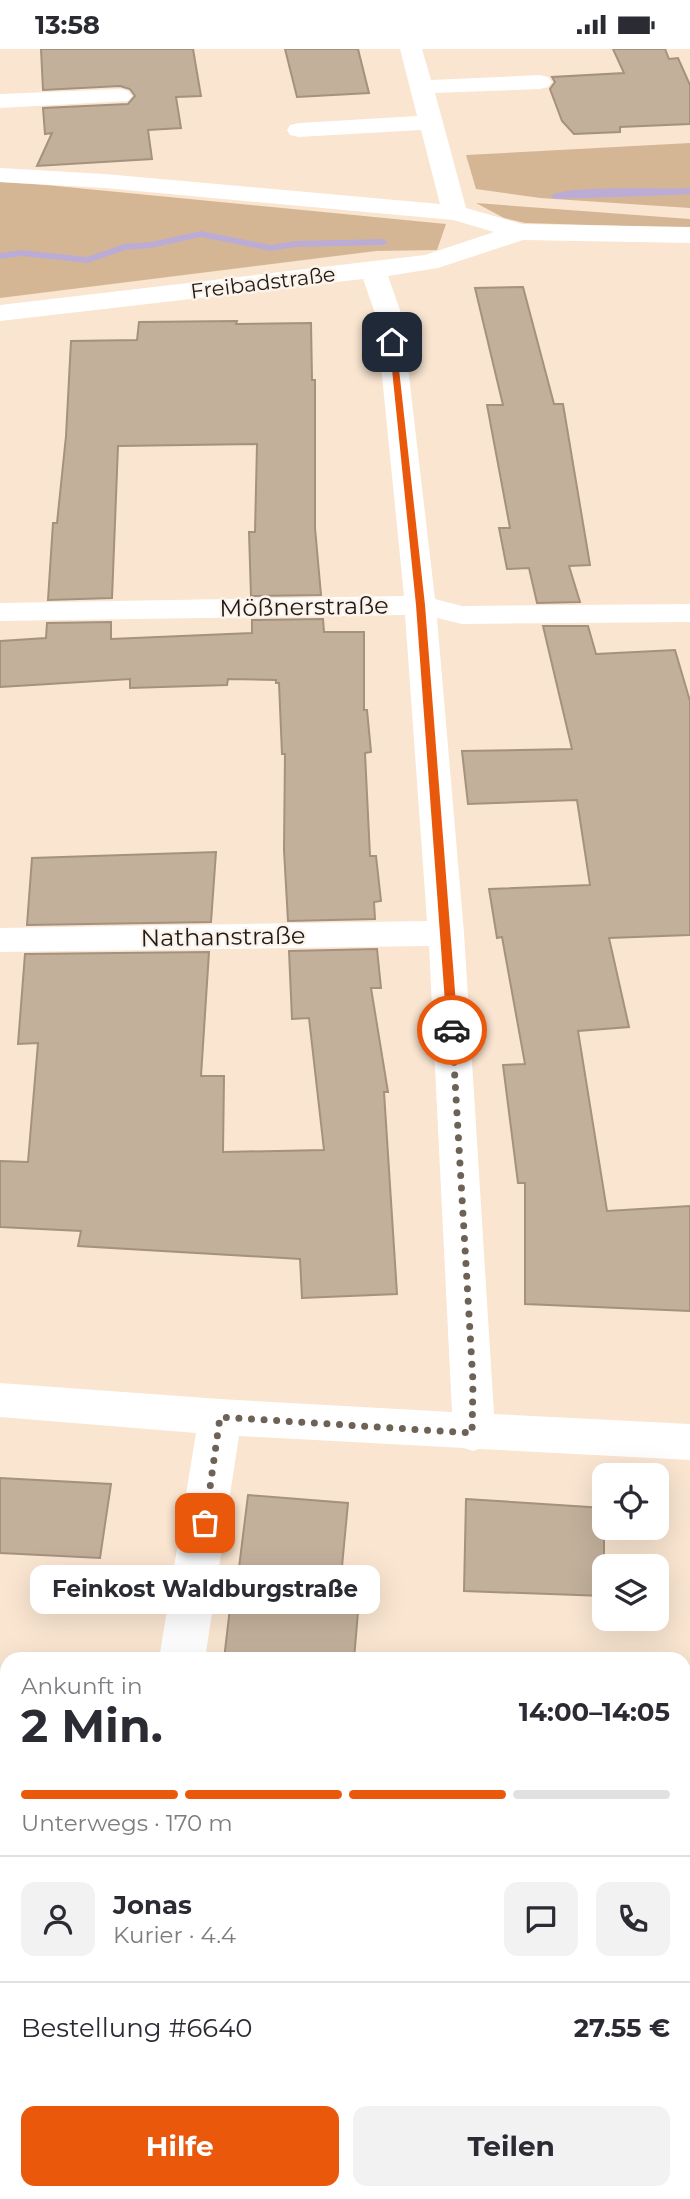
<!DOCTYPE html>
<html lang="de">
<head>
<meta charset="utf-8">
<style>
  :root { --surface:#fff; --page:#f2f2f3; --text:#2b2b33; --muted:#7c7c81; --line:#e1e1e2; --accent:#ea580c }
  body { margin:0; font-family:Montserrat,sans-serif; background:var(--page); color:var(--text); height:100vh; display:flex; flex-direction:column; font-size:26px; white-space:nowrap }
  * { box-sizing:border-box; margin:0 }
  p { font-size:23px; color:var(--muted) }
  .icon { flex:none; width:38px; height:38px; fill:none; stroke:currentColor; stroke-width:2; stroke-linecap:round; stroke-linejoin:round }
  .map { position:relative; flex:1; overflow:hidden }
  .side { position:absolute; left:0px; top:1603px; width:691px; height:548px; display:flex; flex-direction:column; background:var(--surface); border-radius:21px 21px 0 0; box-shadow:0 7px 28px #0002 }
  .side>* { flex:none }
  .controls { position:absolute; left:592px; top:1414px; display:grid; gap:14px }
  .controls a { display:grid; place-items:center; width:77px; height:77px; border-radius:14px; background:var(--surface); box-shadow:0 7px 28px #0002; font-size:35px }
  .pin { position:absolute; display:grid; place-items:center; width:60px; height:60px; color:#fff; margin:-30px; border-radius:14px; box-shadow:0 4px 10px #0006 }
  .courier { position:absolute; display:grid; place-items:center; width:70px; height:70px; margin:-35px; border:5px solid #ea580c; border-radius:50%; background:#fff; color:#222; box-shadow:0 2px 9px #0007 }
  .bubble { position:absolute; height:49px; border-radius:14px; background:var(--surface); box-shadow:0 7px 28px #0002; font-size:23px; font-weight:700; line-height:49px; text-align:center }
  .overview em { font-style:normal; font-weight:700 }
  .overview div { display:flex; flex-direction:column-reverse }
  .overview { display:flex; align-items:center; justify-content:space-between; height:119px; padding:0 21px }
  h1 { font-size:46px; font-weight:700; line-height:52px }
  .bar { display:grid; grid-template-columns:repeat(4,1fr); gap:10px 7px; align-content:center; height:84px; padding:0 21px }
  .bar i { height:9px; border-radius:5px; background:var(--line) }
  .bar .on { background:var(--accent) }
  .bar p { grid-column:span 4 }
  .line { display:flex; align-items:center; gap:18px; padding:0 21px; border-top:2px solid var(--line) }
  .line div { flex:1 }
  .round { display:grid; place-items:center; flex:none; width:74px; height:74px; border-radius:14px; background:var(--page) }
  .button { display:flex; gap:14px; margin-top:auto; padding:14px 21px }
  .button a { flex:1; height:80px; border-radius:14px; background:var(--accent); color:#fff; font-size:28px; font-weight:700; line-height:80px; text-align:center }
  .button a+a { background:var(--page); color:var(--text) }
  .status { display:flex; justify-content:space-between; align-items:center; height:49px; padding:0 35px; background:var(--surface); direction:ltr }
  .status svg { height:19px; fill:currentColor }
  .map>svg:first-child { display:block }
</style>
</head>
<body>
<div class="status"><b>13:58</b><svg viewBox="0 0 49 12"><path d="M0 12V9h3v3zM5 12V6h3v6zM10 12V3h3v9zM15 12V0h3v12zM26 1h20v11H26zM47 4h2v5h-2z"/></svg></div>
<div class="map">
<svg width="690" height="2150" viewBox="0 0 690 2150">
  <rect width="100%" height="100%" fill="#f9e5d0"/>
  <g fill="#d5b694">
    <path d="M 690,94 L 690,159 L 540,149 L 476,140 L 466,106 Z"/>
    <path d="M 0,133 L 46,136 L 446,175 L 437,201 L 376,202 L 0,249 Z"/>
    <path d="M 476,154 L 690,170 L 690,179 L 525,174 L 504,169 Z"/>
  </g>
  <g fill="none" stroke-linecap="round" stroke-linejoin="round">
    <g fill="#bbacd6" fill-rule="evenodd">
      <path d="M 690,139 L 690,145 L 673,146 L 555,150 L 550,147 C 568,135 662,141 690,139 Z"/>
      <path d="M 201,182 L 271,196 L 295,192 L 383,190 L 388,193 L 383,196 L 295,198 L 271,202 L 201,188 L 151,199 L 125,201 L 88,214 L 22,207 L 0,210 L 0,204 L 22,201 L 87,208 L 124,195 L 151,193 Z"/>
    </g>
  </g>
  <g fill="#c2b09b" stroke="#a4927e" stroke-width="2">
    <path d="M 41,0 L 193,0 L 201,47 L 176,48 L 181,79 L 148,81 L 152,110 L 37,117 L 52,84 L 45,85 L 43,59 L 128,55 L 135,47 L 130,40 L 120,37 L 43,41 Z"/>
    <path d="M 285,0 L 358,0 L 369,44 L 297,48 Z"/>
    <path d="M 613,0 L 665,0 L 669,10 L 678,9 L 690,36 L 690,75 L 620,78 L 620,83 L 574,85 L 562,72 L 550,40 L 555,33 L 552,28 L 624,24 Z"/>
    <path d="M 523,238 L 554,355 L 563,355 L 590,516 L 569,517 L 580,553 L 537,554 L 529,519 L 507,520 L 499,479 L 510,479 L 487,356 L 503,356 L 475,239 Z"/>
    <path d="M 237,272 L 236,275 L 311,274 L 312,331 L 315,331 L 315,479 L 321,546 L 251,547 L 249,483 L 255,483 L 257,395 L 118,397 L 112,549 L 48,551 L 53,474 L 57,474 L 66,387 L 71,292 L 137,291 L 139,273 Z"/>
    <path d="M 323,570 L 324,583 L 364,583 L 364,661 L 367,661 L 371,703 L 365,704 L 370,807 L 376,807 L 381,852 L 374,853 L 375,870 L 288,872 L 284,801 L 285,705 L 282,705 L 279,634 L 276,634 L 276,631 L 228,630 L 227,636 L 130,639 L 130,630 L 0,638 L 0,592 L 46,589 L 47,574 L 111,573 L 111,590 L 252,584 L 252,571 Z"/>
    <path d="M 543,577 L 588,577 L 596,605 L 675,601 L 690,652 L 690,886 L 609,889 L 629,978 L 578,982 L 607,1162 L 690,1157 L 690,1262 L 525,1255 L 525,1134 L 518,1134 L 503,1016 L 525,1015 L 502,888 L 497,889 L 489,840 L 590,836 L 577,751 L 468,755 L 462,702 L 572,700 Z"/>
    <path d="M 216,803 L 211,873 L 27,876 L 32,809 Z"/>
    <path d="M 377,900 L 381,939 L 371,939 L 388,1043 L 384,1043 L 397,1245 L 302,1249 L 300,1210 L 78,1197 L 81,1182 L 0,1178 L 0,1112 L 28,1113 L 38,994 L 18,995 L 25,905 L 209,903 L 201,1027 L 224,1027 L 223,1103 L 324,1101 L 309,969 L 292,970 L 289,902 Z"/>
    <path d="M 0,1429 L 111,1435 L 100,1509 L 0,1504 Z"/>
    <path d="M 248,1446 L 348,1454 L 339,1549 L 359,1551 L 354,1610 L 224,1610 L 232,1542 L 236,1543 Z"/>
    <path d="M 466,1450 L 604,1459 L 604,1547 L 464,1542 Z"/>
  </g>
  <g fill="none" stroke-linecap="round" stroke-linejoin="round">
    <g fill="#fff" fill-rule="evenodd">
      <path d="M 400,0 L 422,0 L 431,31 L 540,26 L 548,28 L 552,33 L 548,38 L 540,40 L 435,44 L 466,159 L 522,175 L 690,178 L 690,194 L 523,191 L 438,219 L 388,227 L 402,267 L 435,550 L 462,557 L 690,555 L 690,573 L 462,575 L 437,569 L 464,884 L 494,1365 L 690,1375 L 690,1411 L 479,1400 L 473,1402 L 464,1399 L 239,1387 L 205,1610 L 159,1610 L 196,1384 L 0,1368 L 0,1334 L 220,1350 L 452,1363 L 429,897 L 0,903 L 0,879 L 427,872 L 405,566 L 0,572 L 0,554 L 404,547 L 376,267 L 363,230 L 0,272 L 0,256 L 425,206 L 494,183 L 453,171 L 105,139 L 0,133 L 0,119 L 105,125 L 440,155 L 421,81 L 299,88 L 290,86 L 287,81 L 290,76 L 299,74 L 417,67 Z"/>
      <path d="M 120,40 L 128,42 L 132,47 L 128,52 L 0,59 L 0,45 Z"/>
      <path d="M 0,2108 L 7,2108 L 7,2144 L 30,2144 L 28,2150 L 0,2150 Z"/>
      <path d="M 67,2144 L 121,2144 L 120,2150 L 66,2150 Z"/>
    </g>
  </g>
  <path fill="#ea580c" d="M 389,291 L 396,293 L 425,556 L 458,981 L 452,985 L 447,981 L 416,556 Z"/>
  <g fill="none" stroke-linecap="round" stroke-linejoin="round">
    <path stroke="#6d6255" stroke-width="7" stroke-dasharray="0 12.6" d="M 205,1474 L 220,1368 L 472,1384 L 473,1333 L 452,981"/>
  </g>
  <g text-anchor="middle" stroke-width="5" stroke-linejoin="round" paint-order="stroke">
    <g font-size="21" fill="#211b13" stroke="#fcf4ec">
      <text transform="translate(263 234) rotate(-7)" y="7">Freibadstraße</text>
    </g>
    <g font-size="24" fill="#211b13" stroke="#fcf4ec">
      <text transform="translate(304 558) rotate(-1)" y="8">Mößnerstraße</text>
      <text transform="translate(223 888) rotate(-1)" y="8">Nathanstraße</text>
    </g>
  </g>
</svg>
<div class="controls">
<a><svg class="icon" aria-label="locate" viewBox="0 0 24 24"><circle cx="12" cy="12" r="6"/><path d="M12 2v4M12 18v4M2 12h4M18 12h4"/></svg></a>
<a><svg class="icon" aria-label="layers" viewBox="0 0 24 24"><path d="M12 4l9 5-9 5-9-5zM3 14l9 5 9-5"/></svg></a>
</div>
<div class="pin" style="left:205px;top:1474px;background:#ea580c"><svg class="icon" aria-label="bag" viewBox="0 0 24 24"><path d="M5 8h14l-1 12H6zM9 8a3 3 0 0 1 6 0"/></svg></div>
<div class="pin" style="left:392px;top:293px;background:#1f2937"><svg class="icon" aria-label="home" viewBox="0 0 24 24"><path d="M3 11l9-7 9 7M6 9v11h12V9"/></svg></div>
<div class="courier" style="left:452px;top:981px"><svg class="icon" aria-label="car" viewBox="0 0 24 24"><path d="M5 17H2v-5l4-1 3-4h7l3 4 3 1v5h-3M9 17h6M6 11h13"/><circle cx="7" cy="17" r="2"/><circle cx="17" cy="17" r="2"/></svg></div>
<div class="bubble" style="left:30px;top:1516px;width:350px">Feinkost Waldburgstraße</div>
<section class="side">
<div class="overview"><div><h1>2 Min.</h1><p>Ankunft in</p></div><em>14:00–14:05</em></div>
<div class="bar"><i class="on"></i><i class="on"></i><i class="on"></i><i></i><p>Unterwegs · 170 m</p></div>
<div class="line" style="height:126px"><a class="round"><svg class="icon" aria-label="person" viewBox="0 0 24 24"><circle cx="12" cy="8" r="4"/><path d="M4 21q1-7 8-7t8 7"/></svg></a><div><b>Jonas</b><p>Kurier · 4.4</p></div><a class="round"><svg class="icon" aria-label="chat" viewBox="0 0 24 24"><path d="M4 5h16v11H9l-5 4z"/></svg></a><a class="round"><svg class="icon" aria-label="phone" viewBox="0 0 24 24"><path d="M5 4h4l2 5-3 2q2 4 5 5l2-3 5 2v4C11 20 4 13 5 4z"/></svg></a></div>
<div class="line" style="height:91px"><div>Bestellung #6640</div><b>27.55 €</b></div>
<div class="button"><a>Hilfe</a><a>Teilen</a></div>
</section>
</div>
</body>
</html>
